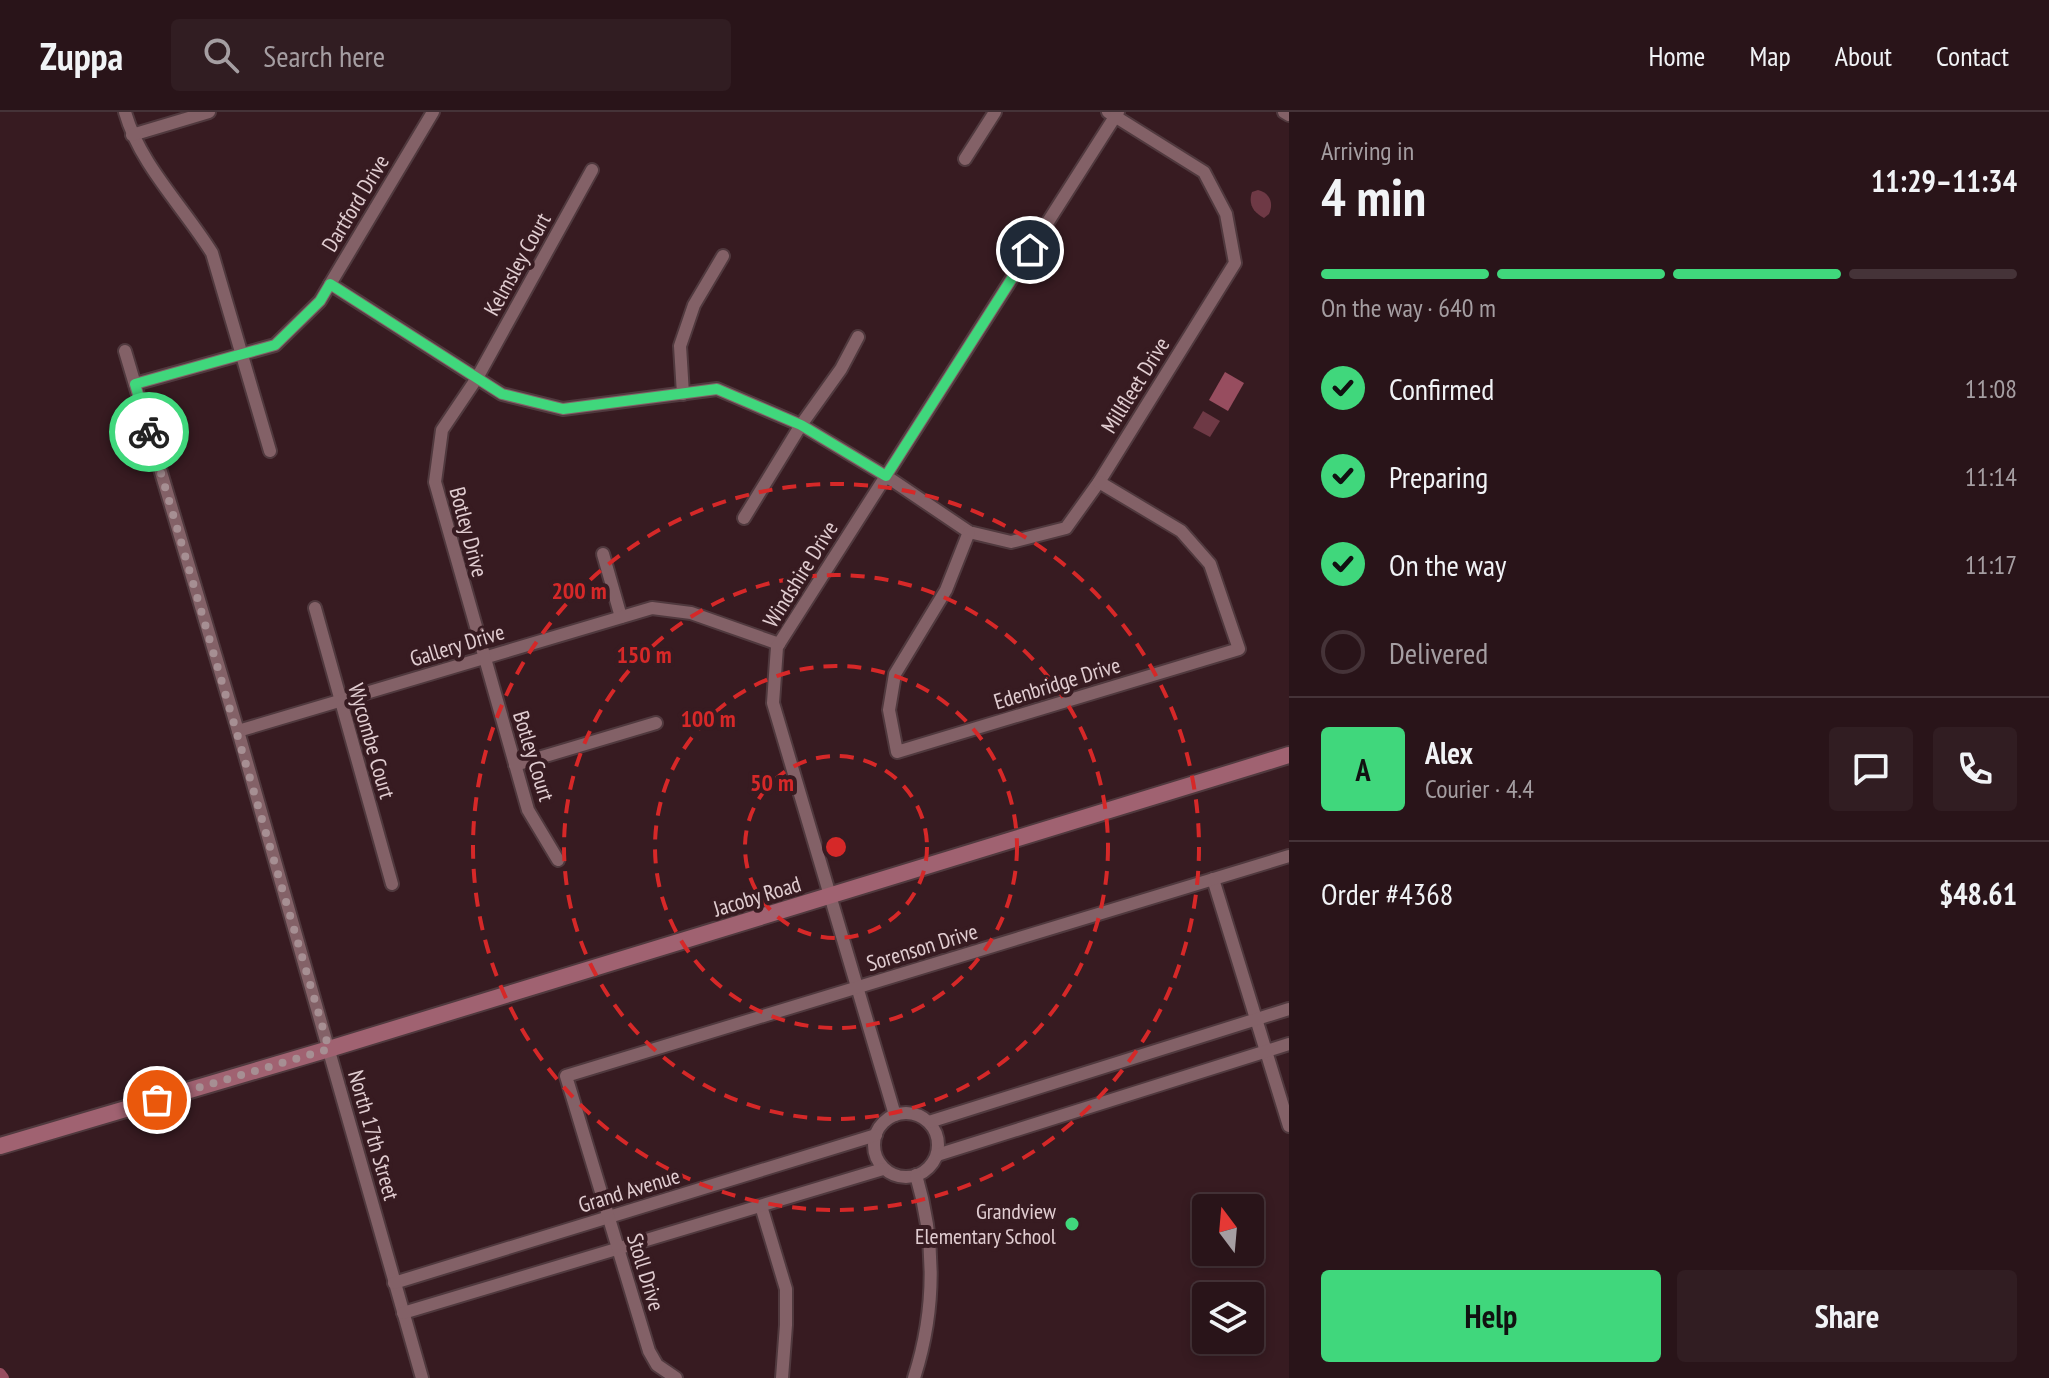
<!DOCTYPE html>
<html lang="en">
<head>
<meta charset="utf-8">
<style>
  :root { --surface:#291419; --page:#311d22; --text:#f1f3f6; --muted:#a59ea2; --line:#453338; --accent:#40d77c }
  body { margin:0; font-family:"PT Sans Narrow",sans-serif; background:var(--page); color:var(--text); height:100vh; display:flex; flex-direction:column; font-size:30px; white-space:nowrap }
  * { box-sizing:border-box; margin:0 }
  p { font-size:26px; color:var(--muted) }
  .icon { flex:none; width:44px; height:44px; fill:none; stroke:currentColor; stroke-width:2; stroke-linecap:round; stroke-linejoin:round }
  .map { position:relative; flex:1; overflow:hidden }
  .details { display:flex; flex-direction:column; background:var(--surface); width:760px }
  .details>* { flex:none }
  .needle { width:52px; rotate:344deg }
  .controls { position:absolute; left:1192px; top:1082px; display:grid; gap:16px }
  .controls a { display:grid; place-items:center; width:72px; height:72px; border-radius:8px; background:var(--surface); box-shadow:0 4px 12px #0003,0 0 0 2px var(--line); font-size:40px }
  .pin { position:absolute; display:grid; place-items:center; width:68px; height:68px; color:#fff; margin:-34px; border:4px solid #fff; border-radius:50%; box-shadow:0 2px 8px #0007 }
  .courier { position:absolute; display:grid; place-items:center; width:80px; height:80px; margin:-40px; border:6px solid #40d77c; border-radius:50%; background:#fff; color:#222; box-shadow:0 2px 10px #0007 }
  .headline em { font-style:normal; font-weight:800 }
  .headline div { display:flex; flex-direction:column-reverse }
  .headline { display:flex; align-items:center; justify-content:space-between; height:136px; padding:0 32px }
  h1 { font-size:52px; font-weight:800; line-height:60px }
  .bar { display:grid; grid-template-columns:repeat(4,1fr); gap:12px 8px; align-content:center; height:96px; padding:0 32px }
  .bar i { height:10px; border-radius:6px; background:var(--line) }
  .bar .on { background:var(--accent) }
  .bar p { grid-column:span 4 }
  .line { display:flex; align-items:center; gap:20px; padding:0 32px; border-top:2px solid var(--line) }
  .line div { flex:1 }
  .round { display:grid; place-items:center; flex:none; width:84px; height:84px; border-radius:8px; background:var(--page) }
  ol { padding:0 32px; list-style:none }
  li { display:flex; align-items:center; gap:24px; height:88px }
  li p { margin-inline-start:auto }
  li .icon { padding:8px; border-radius:50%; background:var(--accent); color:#111; stroke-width:4 }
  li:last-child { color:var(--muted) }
  li i { width:44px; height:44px; border:4px solid var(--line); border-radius:50% }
  .primary-button { display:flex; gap:16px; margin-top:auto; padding:16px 32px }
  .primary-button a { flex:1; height:92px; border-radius:8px; background:var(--accent); color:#111; font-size:32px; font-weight:800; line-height:92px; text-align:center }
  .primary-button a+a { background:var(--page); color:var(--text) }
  header { display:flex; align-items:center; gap:48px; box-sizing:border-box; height:112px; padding:0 40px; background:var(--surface); border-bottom:2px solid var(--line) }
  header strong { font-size:38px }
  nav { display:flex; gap:44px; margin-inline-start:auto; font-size:28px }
  .search { width:560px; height:72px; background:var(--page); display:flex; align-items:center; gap:20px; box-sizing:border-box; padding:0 28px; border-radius:8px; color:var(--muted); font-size:30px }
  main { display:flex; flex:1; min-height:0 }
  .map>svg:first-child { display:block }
</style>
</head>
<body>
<header>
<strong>Zuppa</strong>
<div class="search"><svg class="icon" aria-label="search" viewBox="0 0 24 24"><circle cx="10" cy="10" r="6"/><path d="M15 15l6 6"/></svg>Search here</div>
<nav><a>Home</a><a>Map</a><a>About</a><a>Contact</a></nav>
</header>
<main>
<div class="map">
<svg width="1289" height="1266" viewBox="0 0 1289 1266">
  <rect width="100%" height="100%" fill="#371b21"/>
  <g fill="#6e3945">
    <path d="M 1258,78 C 1270,81 1274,91 1269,102 L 1264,106 C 1253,100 1248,92 1252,80 Z"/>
    <path d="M 1203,299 L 1220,309 L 1210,325 L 1193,316 Z"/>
  </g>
  <path fill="#974d5f" d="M 1225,260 L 1244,271 L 1228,299 L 1209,288 Z"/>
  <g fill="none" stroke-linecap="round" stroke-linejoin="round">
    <path stroke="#974d5f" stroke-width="12" d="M 0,1262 L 3,1266"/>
    <g stroke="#50393e" stroke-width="16">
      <g id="street">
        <path d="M 125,0 C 140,53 183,94 212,141 L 270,339"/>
        <path d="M 1284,0 L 1289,3"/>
        <path d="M 132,23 L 209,0"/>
        <path d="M 965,47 L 995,0"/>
        <path d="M 330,172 L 502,282 L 563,297 L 717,277 L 801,313 L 886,364 L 969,420 L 1011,430 L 1066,416 L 1099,370 L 1235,151 L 1226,102 L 1204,60 L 1108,0"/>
        <path d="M 125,239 L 238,619 L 422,1266"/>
        <path d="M 135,272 L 275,233 L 320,189 L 433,0"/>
        <path d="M 683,282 L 680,234 L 694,193 L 723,144"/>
        <path d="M 744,406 L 801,313 L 841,257 L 858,225"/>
        <path d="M 969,420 L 946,478 L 895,562 L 889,598 L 897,640 L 1239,537 L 1210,452 L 1181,419 L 1099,370"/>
        <path d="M 603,442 L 621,505"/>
        <path d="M 315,496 L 392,772"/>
        <path d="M 238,619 L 652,496 L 691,501 L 779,532"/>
        <path d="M 515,653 L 656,611"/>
        <path d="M 558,748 L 528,698 L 435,370 L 442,318 L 477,266 L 592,58"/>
        <path d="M 1213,767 L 1289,1014"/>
        <circle cx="906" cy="1033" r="32"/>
        <path d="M 895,1003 L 773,591 L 777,535 L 1118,0"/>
        <path d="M 929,1010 L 1289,897"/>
        <path d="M 937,1043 L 1289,932"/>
        <path d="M 761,1094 L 786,1177 L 786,1213 L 782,1266"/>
        <path d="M 394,1171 L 876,1023"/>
        <path d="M 403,1201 L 883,1057"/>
        <path d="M 676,1266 L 657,1253 L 649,1239 L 566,964 L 1289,744"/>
        <path d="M 914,1266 C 936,1198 936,1131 916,1063"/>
      </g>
    </g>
    <g stroke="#50393e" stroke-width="20">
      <path id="secondary" d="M 0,1034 L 329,937 L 1289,643"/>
    </g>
    <use href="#street" stroke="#836167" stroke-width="12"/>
    <use href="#secondary" stroke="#a06271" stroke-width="16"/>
  </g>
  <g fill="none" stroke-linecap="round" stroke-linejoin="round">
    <path stroke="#a68f93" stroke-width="8" stroke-dasharray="0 14.4" d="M 149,320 L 329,937 L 157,988"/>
    <path stroke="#40d77c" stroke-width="10" d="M 149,320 L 135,272 L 275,233 L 320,189 L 330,172 L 502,282 L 563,297 L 717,277 L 801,313 L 886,364 L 1030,138"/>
  </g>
  <g fill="none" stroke="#d62828" stroke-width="4" stroke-dasharray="14 10">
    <circle cx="836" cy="735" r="91"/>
    <circle cx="836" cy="735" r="181"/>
    <circle cx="836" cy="735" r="272"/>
    <circle cx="836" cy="735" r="363"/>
  </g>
  <circle fill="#40d77c" stroke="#371b21" stroke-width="3" cx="1072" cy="1112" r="8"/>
  <g text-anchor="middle" stroke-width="8" stroke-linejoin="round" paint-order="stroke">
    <g font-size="22" fill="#e1cdd1" stroke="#371b21">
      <text transform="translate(355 91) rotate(-59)" y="8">Dartford Drive</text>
      <text transform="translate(517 152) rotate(-61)" y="8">Kelmsley Court</text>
      <text transform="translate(1135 273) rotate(-58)" y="8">Millfleet Drive</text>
      <text transform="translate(469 420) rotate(75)" y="8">Botley Drive</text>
      <text transform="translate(800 462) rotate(-58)" y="8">Windshire Drive</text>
      <text transform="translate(457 533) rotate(-17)" y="8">Gallery Drive</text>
      <text transform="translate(1057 571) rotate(-17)" y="8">Edenbridge Drive</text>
      <text transform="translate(372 629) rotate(74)" y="8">Wycombe Court</text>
      <text transform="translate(534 644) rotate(73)" y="8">Botley Court</text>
      <text transform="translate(757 784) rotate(-17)" y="8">Jacoby Road</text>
      <text transform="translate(922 835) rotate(-17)" y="8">Sorenson Drive</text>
      <text transform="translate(374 1023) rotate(74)" y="8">North 17th Street</text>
      <text transform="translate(629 1078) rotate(-17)" y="8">Grand Avenue</text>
      <text transform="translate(646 1160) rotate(73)" y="8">Stoll Drive</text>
    </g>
    <g font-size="22" fill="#e1cdd1" stroke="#371b21" text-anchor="end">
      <text x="1056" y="1107">Grandview<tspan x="1056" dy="25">Elementary School</tspan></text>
    </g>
  </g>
  <circle cx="836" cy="735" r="12" fill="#d62828" stroke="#371b21" stroke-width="4"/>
  <g font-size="24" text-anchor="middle" font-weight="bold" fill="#d62828" stroke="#371b21" stroke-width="8" stroke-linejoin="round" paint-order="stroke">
    <text x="579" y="487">200 m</text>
    <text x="644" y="551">150 m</text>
    <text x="708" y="615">100 m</text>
    <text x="772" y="679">50 m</text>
  </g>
</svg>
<div class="controls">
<a><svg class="needle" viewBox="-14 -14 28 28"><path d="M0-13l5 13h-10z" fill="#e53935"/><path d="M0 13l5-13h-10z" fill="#a59ea2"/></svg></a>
<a><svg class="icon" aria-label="layers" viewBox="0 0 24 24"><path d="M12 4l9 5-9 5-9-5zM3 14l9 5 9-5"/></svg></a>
</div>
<div class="pin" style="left:157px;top:988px;background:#ea580c"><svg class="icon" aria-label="bag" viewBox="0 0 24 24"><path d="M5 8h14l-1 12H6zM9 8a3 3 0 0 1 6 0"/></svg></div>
<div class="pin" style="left:1030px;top:138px;background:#1f2937"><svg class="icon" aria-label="home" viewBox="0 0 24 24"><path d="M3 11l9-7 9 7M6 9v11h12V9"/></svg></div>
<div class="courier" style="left:149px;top:320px"><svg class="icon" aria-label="bike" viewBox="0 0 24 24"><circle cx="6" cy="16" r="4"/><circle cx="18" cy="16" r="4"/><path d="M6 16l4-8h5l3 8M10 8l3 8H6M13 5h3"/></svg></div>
</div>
<section class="details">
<div class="headline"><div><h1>4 min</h1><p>Arriving in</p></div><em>11:29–11:34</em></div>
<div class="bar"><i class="on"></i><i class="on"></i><i class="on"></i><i></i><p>On the way · 640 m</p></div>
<ol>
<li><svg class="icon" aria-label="check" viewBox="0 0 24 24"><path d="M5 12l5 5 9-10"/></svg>Confirmed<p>11:08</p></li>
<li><svg class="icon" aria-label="check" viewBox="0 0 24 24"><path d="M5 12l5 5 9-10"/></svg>Preparing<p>11:14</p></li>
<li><svg class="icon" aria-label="check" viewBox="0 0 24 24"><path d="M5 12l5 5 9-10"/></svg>On the way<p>11:17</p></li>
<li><i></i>Delivered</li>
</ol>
<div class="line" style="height:144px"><b class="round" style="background:var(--accent);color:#111">A</b><div><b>Alex</b><p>Courier · 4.4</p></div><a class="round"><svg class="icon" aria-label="chat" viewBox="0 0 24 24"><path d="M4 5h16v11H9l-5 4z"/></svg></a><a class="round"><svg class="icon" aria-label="phone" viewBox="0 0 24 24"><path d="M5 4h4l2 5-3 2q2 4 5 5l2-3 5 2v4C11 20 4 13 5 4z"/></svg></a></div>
<div class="line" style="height:104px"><div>Order #4368</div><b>$48.61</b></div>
<div class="primary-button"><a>Help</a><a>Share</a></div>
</section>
</main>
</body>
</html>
